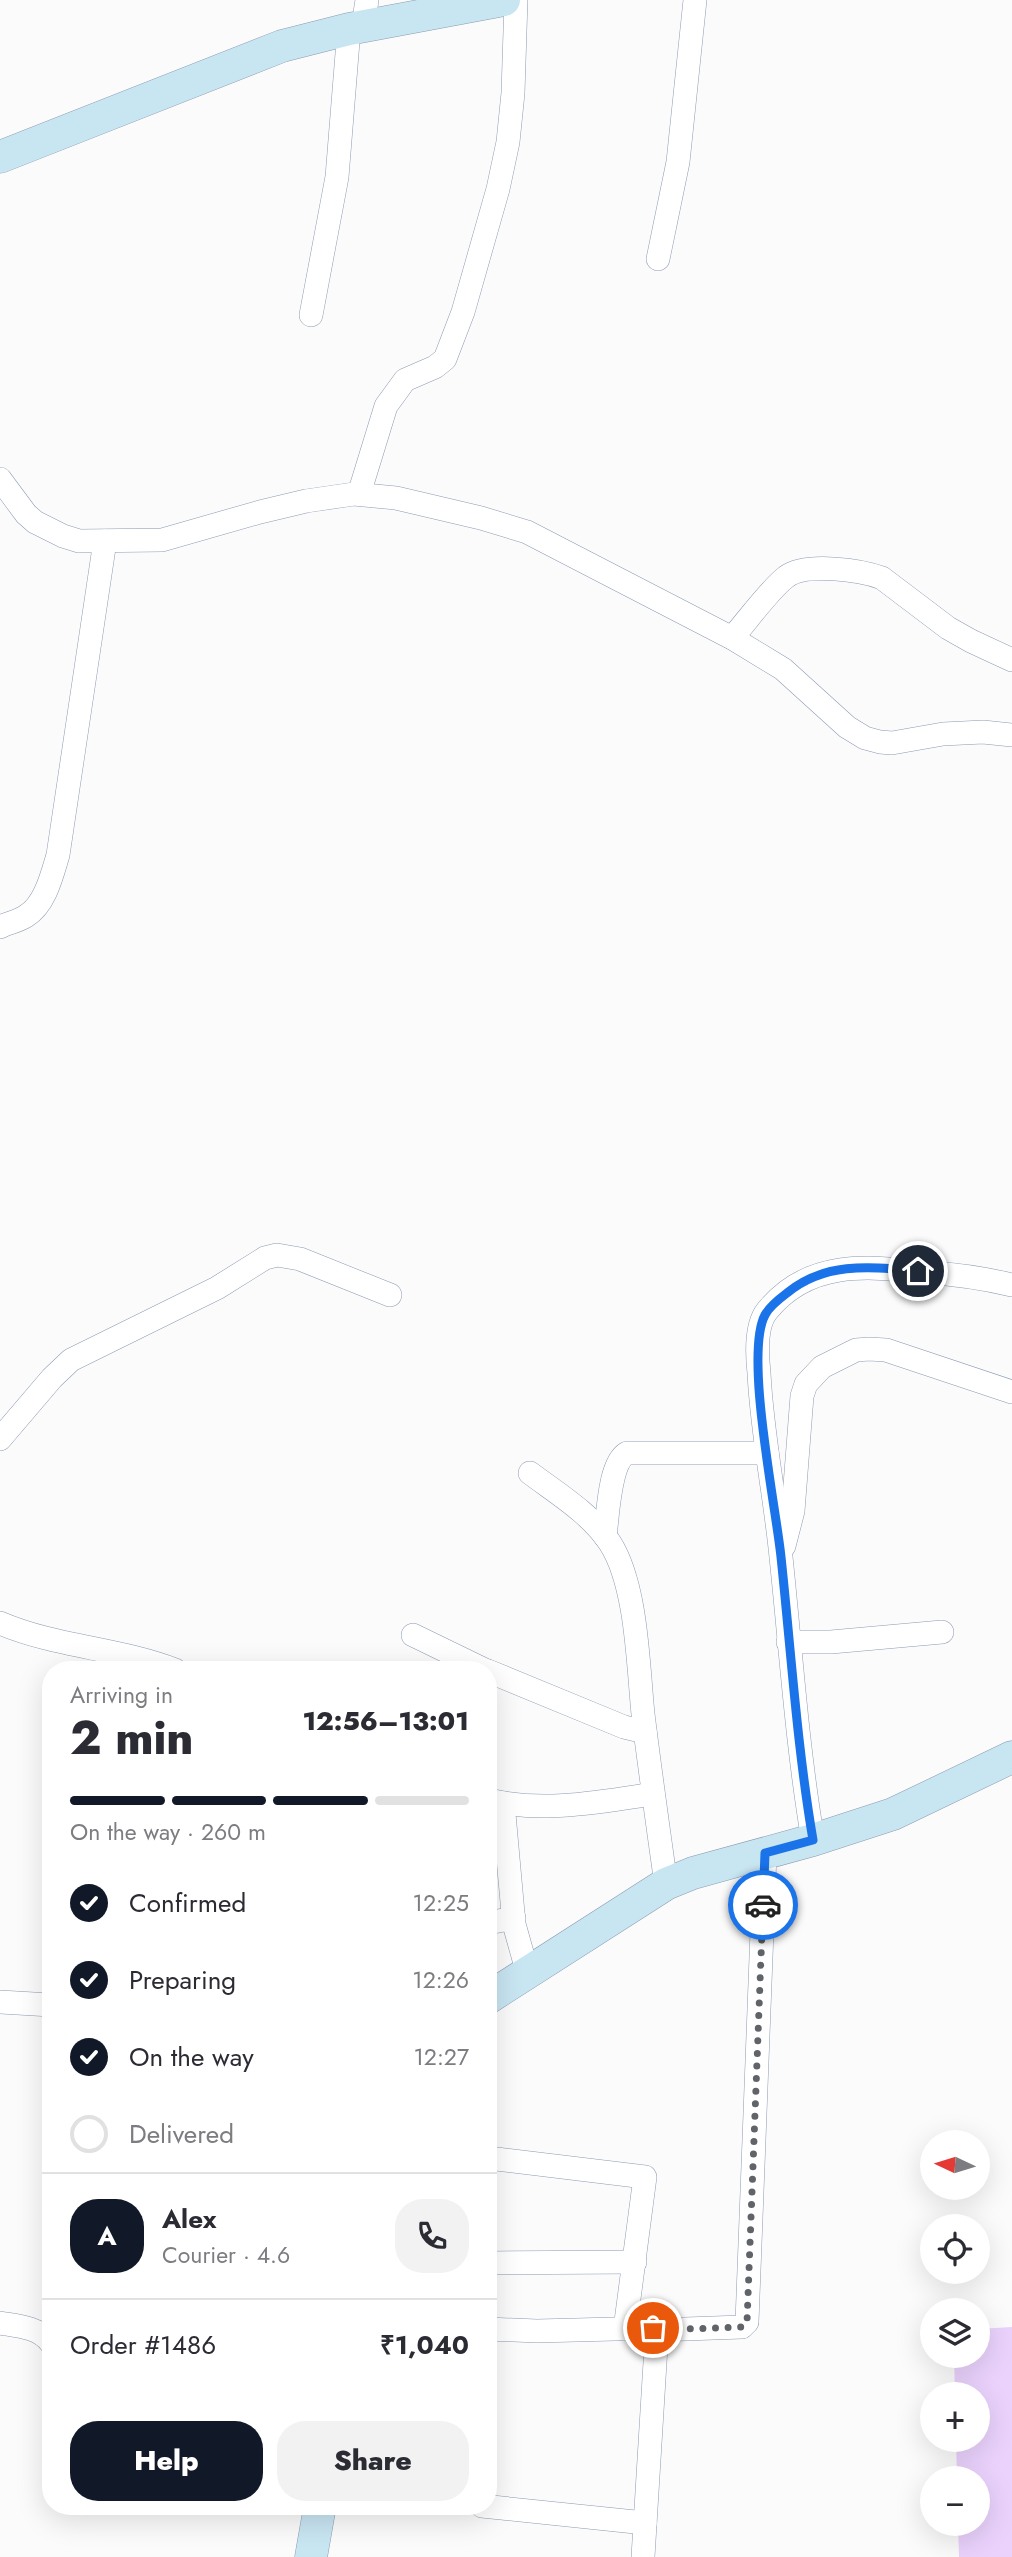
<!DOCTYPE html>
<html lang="en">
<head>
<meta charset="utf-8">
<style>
  :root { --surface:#fff; --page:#f2f2f3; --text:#2b2b33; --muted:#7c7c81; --line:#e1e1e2; --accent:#111827 }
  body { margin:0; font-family:Jost,sans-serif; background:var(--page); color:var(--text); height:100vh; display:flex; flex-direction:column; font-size:26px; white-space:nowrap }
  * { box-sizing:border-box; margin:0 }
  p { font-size:23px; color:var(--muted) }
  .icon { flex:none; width:38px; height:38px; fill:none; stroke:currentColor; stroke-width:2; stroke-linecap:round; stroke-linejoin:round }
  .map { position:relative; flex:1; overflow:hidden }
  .drawer { position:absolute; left:42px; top:1661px; width:455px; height:854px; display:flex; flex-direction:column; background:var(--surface); border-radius:28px; box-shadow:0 7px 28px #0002 }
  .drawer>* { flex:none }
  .needle { width:46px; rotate:274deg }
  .buttons { position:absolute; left:920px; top:2130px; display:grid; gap:14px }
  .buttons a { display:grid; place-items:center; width:70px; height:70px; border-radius:50%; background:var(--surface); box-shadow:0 7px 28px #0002; font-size:35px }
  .pin { position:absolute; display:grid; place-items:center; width:60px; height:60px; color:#fff; margin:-30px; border:4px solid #fff; border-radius:50%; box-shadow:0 2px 7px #0007 }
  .courier { position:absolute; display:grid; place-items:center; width:70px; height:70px; margin:-35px; border:5px solid #1a73e8; border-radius:50%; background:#fff; color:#222; box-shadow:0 2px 9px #0007 }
  .head em { font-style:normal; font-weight:800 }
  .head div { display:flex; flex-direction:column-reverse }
  .head { display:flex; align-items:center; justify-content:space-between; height:119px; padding:0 28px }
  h1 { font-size:46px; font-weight:800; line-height:52px }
  .bar { display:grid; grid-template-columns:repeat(4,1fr); gap:10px 7px; align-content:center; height:84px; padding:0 28px }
  .bar i { height:9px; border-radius:5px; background:var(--line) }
  .bar .on { background:var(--accent) }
  .bar p { grid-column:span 4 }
  .line { display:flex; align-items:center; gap:18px; padding:0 28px; border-top:2px solid var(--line) }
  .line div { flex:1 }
  .round { display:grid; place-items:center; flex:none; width:74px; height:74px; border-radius:28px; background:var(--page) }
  ol { padding:0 28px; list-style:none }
  li { display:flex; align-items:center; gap:21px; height:77px }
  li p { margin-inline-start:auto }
  li .icon { padding:7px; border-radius:50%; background:var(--accent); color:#fff; stroke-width:4 }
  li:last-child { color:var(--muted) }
  li i { width:38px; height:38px; border:4px solid var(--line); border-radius:50% }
  .primary-button { display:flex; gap:14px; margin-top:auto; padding:14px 28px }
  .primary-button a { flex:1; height:80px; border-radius:28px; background:var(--accent); color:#fff; font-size:28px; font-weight:800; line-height:80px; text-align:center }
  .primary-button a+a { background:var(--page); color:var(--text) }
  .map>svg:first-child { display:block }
</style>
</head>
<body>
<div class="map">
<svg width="1012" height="2557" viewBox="0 0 1012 2557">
  <rect width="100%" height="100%" fill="#fbfbfb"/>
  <path fill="#ead2fc" d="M 1012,2327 L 1012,2557 L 959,2557 L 958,2524 L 978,2524 L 978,2478 L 957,2478 L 956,2440 L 978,2440 L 978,2394 L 955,2394 L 954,2356 L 978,2356 L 978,2329 Z"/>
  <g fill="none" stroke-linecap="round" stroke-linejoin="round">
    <g stroke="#8c9bb1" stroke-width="24">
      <g id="street">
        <path d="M 363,26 L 367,0"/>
        <path d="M 658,259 L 678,162 L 695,0"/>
        <path d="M 311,315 L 337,177 L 349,29"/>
        <path d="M 0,479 L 26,514 L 35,522 L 63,536 L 79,541 L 162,540 L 260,512 L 306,501 L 354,494 L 396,498 L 481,518 L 527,532 L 732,638 L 783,669 L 847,727 L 865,738 L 880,742 L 892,743 L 943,734 L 983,732 L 1012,735"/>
        <path d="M 359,494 L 386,406 L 405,380 L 435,367 L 445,359 L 463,312 L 498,189 L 508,142 L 513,93 L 516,0"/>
        <path d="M 732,638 C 747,621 770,589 786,577 C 805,562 861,570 882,578 L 948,628 L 971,641 L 1012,660"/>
        <path d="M 0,927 C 8,923 19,921 26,916 C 45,905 52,875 58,855 L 105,541"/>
        <path d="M 0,1439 L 52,1378 L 71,1360 L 217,1288 L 265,1258 L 277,1255 L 300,1259 L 390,1295"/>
        <path d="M 530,1473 C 558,1494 590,1513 610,1543 C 637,1585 638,1665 643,1714 C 650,1771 658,1827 666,1884"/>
        <path d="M 605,1536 C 608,1516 609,1463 627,1453 L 767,1453"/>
        <path d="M 784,1546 L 793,1511 L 802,1396 L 806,1384 L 822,1367 L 856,1350 L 869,1349 L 886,1350 L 1012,1392"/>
        <path d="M 0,1623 C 56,1647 118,1648 175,1670"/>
        <path d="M 413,1635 L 485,1670"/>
        <path d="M 788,1642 L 831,1642 L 942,1632"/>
        <path d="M 488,1671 L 624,1727 L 645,1732"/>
        <path d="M 489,1800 C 543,1813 600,1802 653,1794"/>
        <path d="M 503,1803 L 514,1924 L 528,1974"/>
        <path d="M 813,1840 C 797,1746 791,1652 781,1557 C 775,1495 762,1435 759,1373 C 757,1355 755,1326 767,1311 C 808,1260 866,1266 923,1272 C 953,1274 983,1278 1012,1285"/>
        <path d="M 488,1923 L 514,1918"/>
        <path d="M 0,2002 L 51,2005"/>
        <path d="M 488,2158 L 645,2177 L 625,2329"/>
        <path d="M 488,2263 L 635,2262"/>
        <path d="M 0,2323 C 18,2326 39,2327 51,2343"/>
        <path d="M 488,2329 L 537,2331 L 653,2328 L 657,2330 L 643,2557"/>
        <path d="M 657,2330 L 742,2327 L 747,2322 L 765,1853"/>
        <path d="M 482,2506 L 645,2523"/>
      </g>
    </g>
    <g stroke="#8c9bb1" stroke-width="33">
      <g id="secondary">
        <path d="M 0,157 L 282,46 L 349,29 L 504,0"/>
        <path d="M 488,1998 L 666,1884 L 693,1873 L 813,1840 L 893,1814 L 1012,1757"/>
        <path d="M 311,2557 L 320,2506"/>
      </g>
    </g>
    <use href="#street" stroke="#fff" stroke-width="23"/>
    <use href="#secondary" stroke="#c8e5f2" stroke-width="32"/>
  </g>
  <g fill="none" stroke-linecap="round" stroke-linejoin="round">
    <path stroke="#606469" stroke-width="7" stroke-dasharray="0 12.6" d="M 653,2328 L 657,2330 L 742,2327 L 747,2322 L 763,1905"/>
    <path stroke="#1a73e8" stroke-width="9" d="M 763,1905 L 765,1853 L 813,1840 C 797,1746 791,1651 781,1557 C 776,1507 744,1354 765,1315 C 769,1307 779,1299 787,1293 C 826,1261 872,1267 918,1271"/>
  </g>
</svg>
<div class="buttons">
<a><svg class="needle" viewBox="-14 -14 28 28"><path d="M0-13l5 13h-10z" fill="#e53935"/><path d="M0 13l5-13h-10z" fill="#7c7c81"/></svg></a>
<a><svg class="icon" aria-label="locate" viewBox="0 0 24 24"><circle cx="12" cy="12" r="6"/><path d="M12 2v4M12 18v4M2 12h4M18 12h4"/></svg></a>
<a><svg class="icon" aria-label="layers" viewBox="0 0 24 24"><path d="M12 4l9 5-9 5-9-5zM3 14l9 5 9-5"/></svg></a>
<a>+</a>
<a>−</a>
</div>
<div class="pin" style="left:653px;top:2328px;background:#ea580c"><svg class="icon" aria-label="bag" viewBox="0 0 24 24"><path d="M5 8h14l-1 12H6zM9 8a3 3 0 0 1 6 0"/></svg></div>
<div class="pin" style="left:918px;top:1271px;background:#1f2937"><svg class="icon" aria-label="home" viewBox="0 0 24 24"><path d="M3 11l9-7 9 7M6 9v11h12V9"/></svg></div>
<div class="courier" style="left:763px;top:1905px"><svg class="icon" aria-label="car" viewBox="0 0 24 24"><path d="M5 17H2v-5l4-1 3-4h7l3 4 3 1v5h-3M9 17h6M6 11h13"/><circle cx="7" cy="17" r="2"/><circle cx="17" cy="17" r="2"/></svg></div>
<section class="drawer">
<div class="head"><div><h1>2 min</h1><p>Arriving in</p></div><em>12:56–13:01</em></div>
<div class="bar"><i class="on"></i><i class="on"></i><i class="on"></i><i></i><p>On the way · 260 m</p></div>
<ol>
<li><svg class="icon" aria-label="check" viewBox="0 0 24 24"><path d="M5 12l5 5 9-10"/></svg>Confirmed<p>12:25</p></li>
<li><svg class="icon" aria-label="check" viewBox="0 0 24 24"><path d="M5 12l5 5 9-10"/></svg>Preparing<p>12:26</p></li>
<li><svg class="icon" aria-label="check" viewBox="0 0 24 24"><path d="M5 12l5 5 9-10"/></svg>On the way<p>12:27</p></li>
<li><i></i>Delivered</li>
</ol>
<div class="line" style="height:126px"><b class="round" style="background:var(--accent);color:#fff">A</b><div><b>Alex</b><p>Courier · 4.6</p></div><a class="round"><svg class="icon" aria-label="phone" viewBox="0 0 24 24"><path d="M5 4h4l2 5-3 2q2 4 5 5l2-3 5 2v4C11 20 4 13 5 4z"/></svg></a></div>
<div class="line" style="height:91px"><div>Order #1486</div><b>₹1,040</b></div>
<div class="primary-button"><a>Help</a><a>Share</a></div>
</section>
</div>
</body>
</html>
